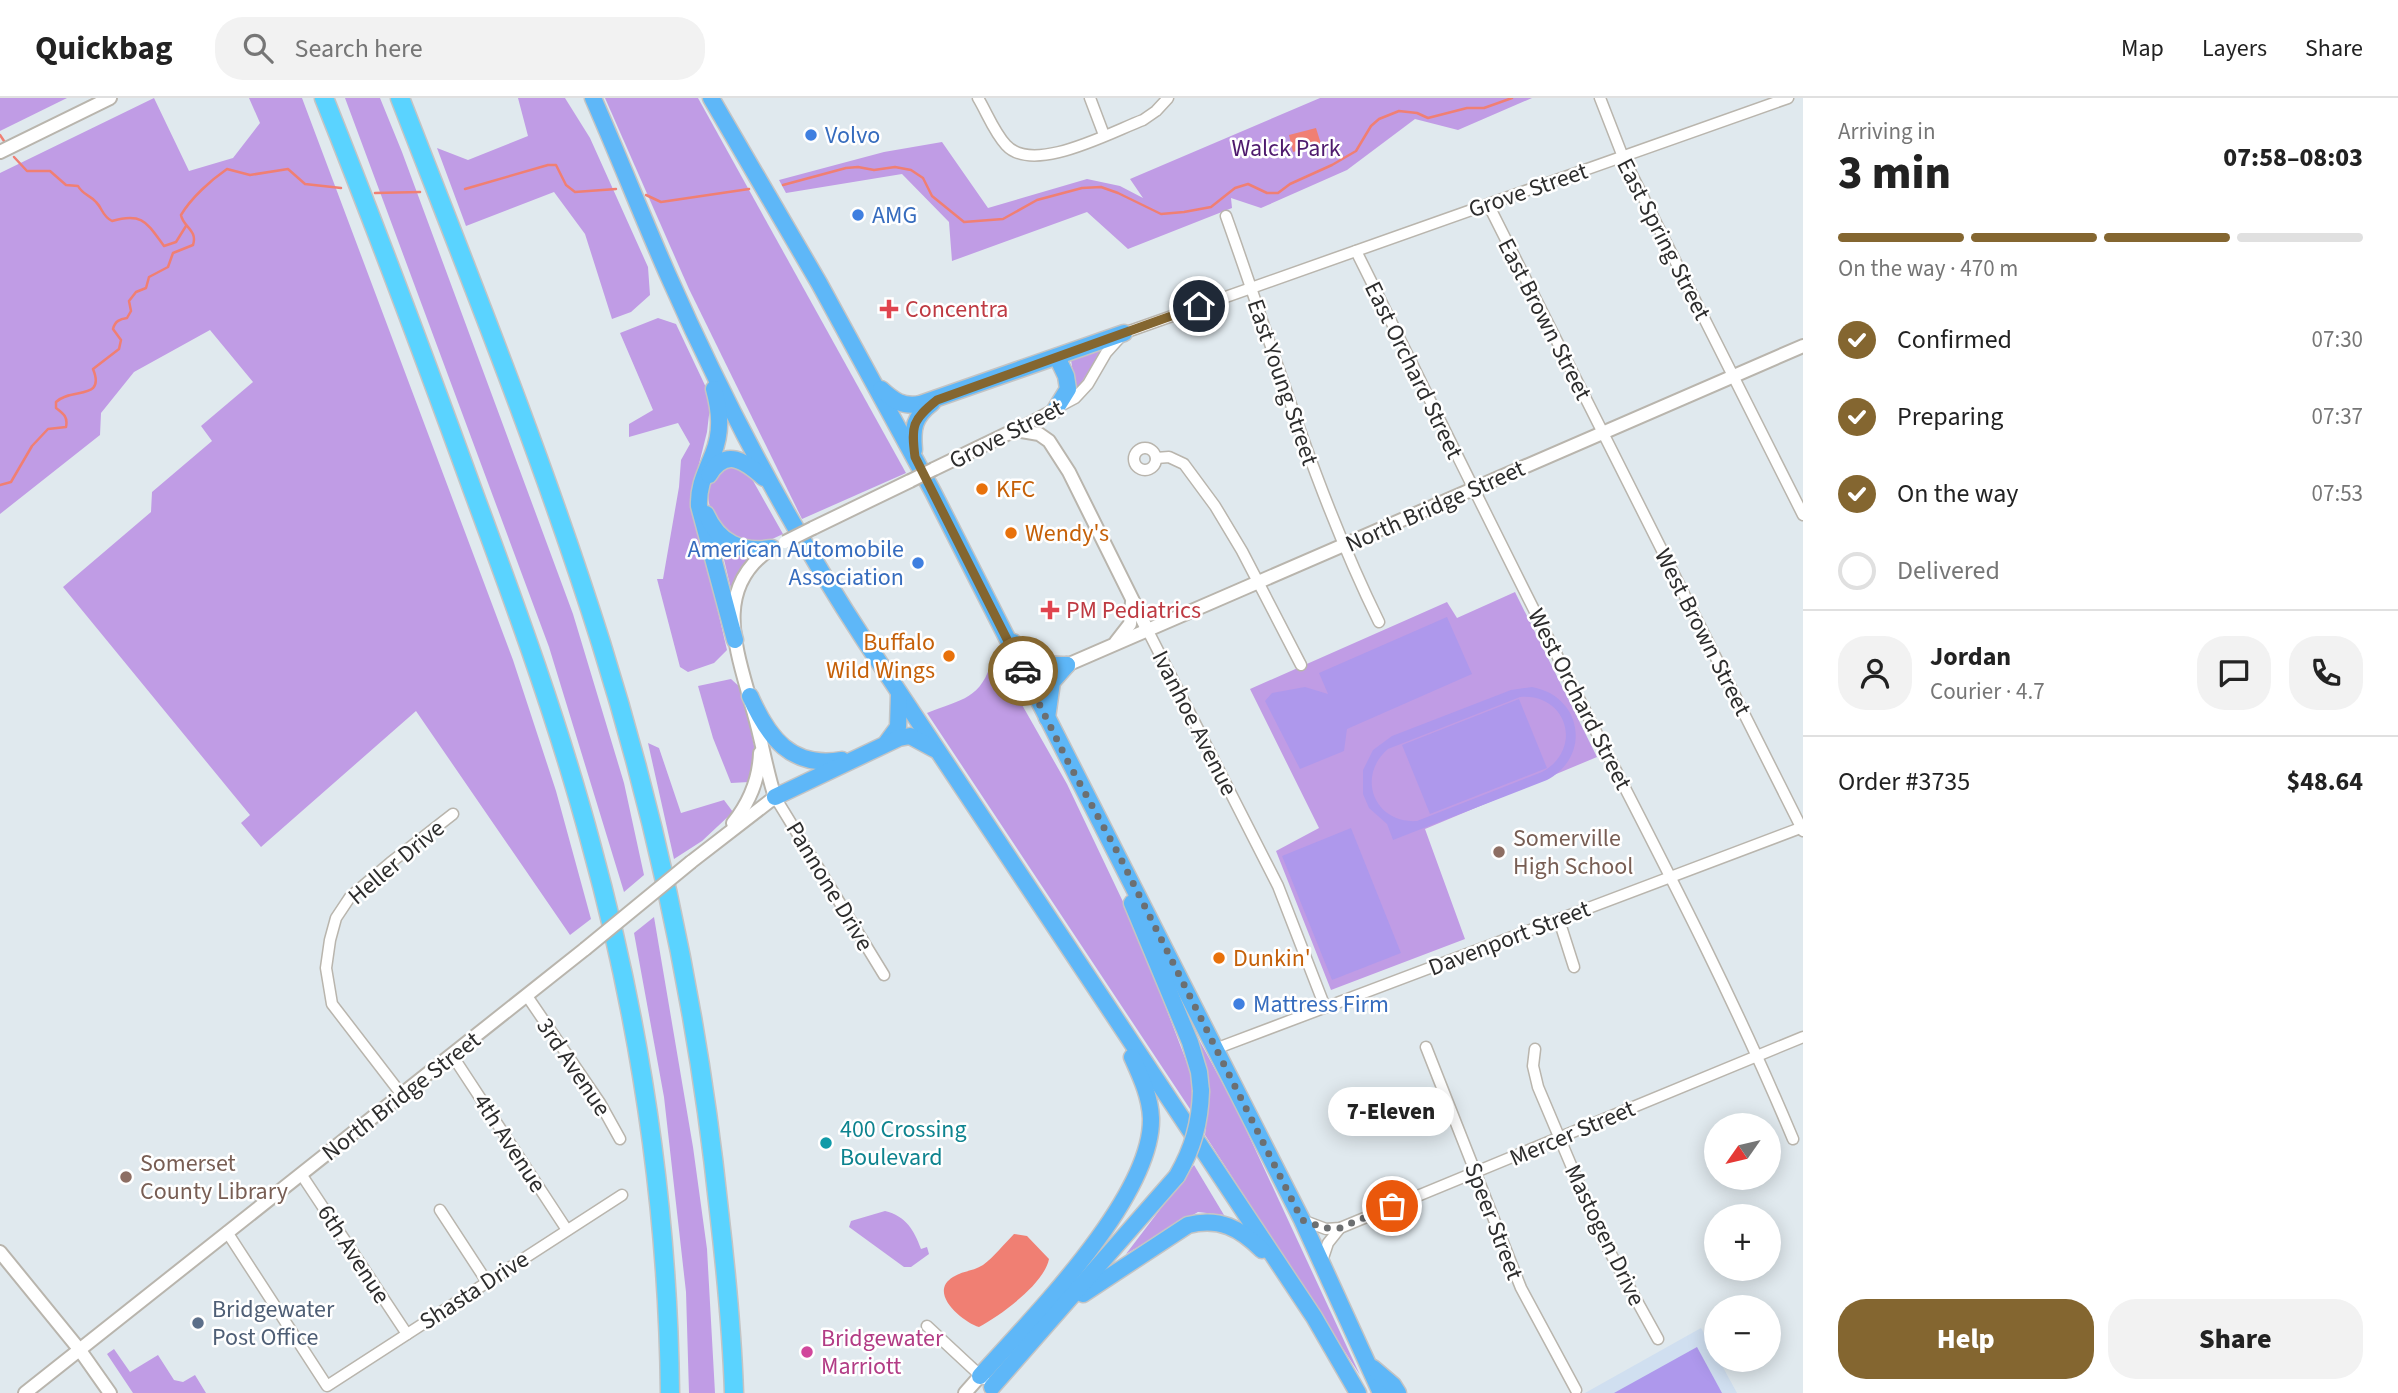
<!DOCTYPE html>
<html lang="en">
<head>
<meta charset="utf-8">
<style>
  :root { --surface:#fff; --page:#f2f2f2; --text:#222; --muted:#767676; --line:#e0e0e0; --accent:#846630 }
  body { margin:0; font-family:"Source Sans 3",sans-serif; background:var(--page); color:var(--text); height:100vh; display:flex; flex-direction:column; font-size:26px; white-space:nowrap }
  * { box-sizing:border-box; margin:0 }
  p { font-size:23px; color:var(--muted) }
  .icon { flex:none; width:38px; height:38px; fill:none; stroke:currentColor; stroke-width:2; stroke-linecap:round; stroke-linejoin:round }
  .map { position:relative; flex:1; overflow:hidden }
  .side { display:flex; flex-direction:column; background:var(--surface); width:595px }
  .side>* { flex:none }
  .needle { width:46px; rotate:236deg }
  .tools { position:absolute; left:1704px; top:1015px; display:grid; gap:14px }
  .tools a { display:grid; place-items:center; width:77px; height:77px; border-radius:50%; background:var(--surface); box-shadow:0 4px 18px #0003; font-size:35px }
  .pin { position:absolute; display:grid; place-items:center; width:60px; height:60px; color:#fff; margin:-30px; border:4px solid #fff; border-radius:50%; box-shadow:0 2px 7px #0007 }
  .courier { position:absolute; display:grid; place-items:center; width:70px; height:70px; margin:-35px; border:5px solid #846630; border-radius:50%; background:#fff; color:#222; box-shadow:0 2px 9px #0007 }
  .bubble { position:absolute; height:49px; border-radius:24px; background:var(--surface); box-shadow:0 4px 18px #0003; font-size:23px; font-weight:800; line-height:49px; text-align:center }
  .head em { font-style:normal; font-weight:800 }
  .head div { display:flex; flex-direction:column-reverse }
  .head { display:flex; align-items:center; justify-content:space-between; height:119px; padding:0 35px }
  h1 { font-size:46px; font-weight:800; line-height:52px }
  .bar { display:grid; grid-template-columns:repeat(4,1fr); gap:10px 7px; align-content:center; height:84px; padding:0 35px }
  .bar i { height:9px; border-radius:5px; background:var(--line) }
  .bar .active { background:var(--accent) }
  .bar p { grid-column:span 4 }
  .line { display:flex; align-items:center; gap:18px; padding:0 35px; border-top:2px solid var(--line) }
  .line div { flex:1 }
  .round { display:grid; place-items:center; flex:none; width:74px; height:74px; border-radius:28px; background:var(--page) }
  ol { padding:0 35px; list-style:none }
  li { display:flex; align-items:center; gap:21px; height:77px }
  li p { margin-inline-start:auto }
  li .icon { padding:7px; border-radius:50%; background:var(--accent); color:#fff; stroke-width:4 }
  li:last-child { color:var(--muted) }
  li i { width:38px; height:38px; border:4px solid var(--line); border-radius:50% }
  .button { display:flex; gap:14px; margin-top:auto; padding:14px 35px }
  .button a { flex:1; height:80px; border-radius:28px; background:var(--accent); color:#fff; font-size:28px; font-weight:800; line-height:80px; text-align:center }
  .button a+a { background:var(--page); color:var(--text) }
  header { display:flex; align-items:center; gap:42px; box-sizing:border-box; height:98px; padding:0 35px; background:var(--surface); border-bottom:2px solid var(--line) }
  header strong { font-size:33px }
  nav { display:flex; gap:38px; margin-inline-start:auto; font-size:24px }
  .search { width:490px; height:63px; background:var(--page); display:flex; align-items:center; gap:18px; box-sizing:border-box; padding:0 24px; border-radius:28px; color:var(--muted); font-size:26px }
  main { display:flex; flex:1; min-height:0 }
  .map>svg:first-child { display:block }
</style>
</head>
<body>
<header>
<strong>Quickbag</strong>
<div class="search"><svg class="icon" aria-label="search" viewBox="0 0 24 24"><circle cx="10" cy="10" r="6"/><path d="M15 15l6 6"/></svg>Search here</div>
<nav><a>Map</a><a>Layers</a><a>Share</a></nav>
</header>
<main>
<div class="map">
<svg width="1803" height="1295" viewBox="0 0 1803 1295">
  <rect width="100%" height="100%" fill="#e0e9ee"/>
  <path fill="#d0dff0" d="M 1701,1230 L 1717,1258 L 1717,1262 L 1719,1262 L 1737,1295 L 1585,1295 Z"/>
  <g fill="#c09ce5">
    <path d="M 0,0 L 67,0 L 0,33 Z"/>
    <path d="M 154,0 L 189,73 L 233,60 L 260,25 L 249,0 L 302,0 L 513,562 L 556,693 L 591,821 L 570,837 L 416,613 L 261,749 L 241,725 L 250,717 L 63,489 L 151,414 L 152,394 L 212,343 L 201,328 L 253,284 L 210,232 L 134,274 L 101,315 L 100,337 L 0,416 L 0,75 Z"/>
    <path d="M 345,0 L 380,0 L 402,54 L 573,516 L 624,685 L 644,777 L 624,794 L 549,549 Z"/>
    <path d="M 518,0 L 565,0 L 590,40 L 648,169 L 650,197 L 631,214 L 612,221 L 585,136 L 554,94 L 466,128 L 437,50 L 468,62 L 528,38 Z"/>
    <path d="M 605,0 L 698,0 L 906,375 L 802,421 L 689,191 Z"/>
    <path d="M 1320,0 L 1532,0 L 1458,32 L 1415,21 L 1347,72 L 1261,110 L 1231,100 L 1232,110 L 1128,151 L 1087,114 L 952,163 L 949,124 L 902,76 L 786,95 L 779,82 L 884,54 L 942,44 L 988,110 L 1087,81 L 1120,88 L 1143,100 L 1130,81 Z"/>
    <path d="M 658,220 L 676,226 L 711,300 L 707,334 L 691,398 L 727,552 L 714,565 L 688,574 L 680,569 L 657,481 L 663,481 L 679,389 L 681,362 L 690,346 L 678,325 L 629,339 L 629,326 L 653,312 L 620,235 Z"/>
    <path d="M 1101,250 L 1102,252 L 1076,293 L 1071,262 Z"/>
    <path d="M 736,367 L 752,381 L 783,436 L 759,447 L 736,444 C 713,418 698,406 717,371 Z"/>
    <path d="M 721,449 L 747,461 L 731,491 Z"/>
    <path d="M 1515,494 L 1597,659 L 1425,731 L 1465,841 L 1331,892 L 1276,753 L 1319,730 L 1250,591 L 1447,504 L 1457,520 Z"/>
    <path d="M 992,561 L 996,561 L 1067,686 L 1135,829 L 1192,978 L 1192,1014 L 927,615 C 962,601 982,601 992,561 Z"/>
    <path d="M 731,581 L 742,591 L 756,657 L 749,684 L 731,685 L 713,640 L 698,588 Z"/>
    <path d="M 648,645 L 659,650 L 681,715 L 724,702 L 733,714 L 702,743 L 674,761 Z"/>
    <path d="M 654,819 L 693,1049 L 707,1151 L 715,1295 L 689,1295 L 686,1194 L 664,999 L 634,835 Z"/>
    <path d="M 1197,938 L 1237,1012 L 1360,1277 L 1205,1037 L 1210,992 Z"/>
    <path d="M 1194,1067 L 1224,1117 L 1198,1114 L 1126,1156 Z"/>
    <path d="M 885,1113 C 906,1118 914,1132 921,1151 L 927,1149 L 929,1156 L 911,1169 L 904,1169 L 849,1129 L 851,1123 Z"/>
    <path d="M 114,1251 L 130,1274 L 158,1257 L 174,1282 L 183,1284 L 195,1277 L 206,1295 L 133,1295 L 107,1256 Z"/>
  </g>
  <g fill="#ae98ec" fill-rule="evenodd">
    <path d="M 1447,519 L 1472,576 L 1347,631 L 1344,653 L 1300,671 L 1265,603 L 1272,595 L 1305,589 L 1328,596 L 1319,575 Z"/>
    <path d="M 1532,589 C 1582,598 1592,658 1547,682 L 1393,742 L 1387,726 L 1369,710 L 1363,696 L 1363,672 L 1373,652 L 1392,638 L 1511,592 ZM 1520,599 C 1567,595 1584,651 1542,674 L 1417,723 C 1374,726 1356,678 1388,651 Z"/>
    <path d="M 1519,601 L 1547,670 L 1430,716 L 1402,647 Z"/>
    <path d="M 1351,730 L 1401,855 L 1332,882 L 1282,758 Z"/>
    <path d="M 1697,1249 L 1722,1295 L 1614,1295 Z"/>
  </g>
  <g fill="#f07f73">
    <path d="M 1316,30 L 1321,46 L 1293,54 L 1289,37 Z"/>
    <path d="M 1014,1136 L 1027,1138 L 1049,1161 C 1044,1186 1001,1217 979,1229 C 963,1224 927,1195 953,1179 C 962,1173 974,1173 983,1167 C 994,1159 1004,1146 1014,1136 Z"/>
  </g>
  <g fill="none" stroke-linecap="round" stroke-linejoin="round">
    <g stroke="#f07f73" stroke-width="2.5">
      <path d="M 0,37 L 4,43"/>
      <path d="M 14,59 L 27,73 L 50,73 L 66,87 L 78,88 C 83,97 90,97 96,104 C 103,111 102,118 112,123 C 143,114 147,125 164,148 L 176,144 L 186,128"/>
      <path d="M 783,87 L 846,70 L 858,69 L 874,72 L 895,69 L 911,72 L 923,80 L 932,98 L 964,124 L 1003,121 L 1037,102 L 1082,90 L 1101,89 L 1118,95 L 1161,116 L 1184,114 L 1211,109 L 1235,90 L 1248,86 L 1267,95 L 1278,95 L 1290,86 L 1332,67 L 1356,53 L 1371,28 L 1379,21 L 1399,13 L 1417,15 L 1428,20 L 1467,10 L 1484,10 L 1512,0"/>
      <path d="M 465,91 L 548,67 L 556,67 L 566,87 L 575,94 L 616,91"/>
      <path d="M 375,95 L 420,94"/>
      <path d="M 646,97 L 661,104 L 749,91"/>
      <path d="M 0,387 L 11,384 L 32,348 L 48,331 L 66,329 C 68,319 64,316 56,310 L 56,304 C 71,289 106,303 93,271 L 119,251 L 121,242 L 113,231 C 115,223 120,221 127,220 L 131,213 L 129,203 L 136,194 L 146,190 L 149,179 L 168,169 L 173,155 L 193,147 C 198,132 183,129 181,117 C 191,100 211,82 227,71 L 250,77 L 288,71 L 305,86 L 341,90"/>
    </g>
    <g stroke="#b9b5ad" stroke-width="13">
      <g id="minor">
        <path d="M 978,0 C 987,15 994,34 1006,47 C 1033,77 1111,34 1143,22 L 1156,13 L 1168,0"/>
        <path d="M 1090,0 L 1104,37"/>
        <path d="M 1600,0 L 1623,59 L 1803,417"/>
        <path d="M 1488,106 L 1803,733"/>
        <path d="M 1226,118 C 1275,255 1315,394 1379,524"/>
        <path d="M 1356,153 C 1427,295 1496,438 1568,579 C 1646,732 1727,883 1793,1041"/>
        <path d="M 1015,332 L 1075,300 L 1088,286 L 1106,255 L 1124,235 L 1788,0"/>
        <circle cx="1145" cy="361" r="11"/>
        <path d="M 1156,360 L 1169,359 L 1184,366 L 1215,408 L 1242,453 L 1301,567"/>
        <path d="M 1148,533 L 1278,788 L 1325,909"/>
        <path d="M 775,699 L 884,877"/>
        <path d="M 1559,822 L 1574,869"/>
        <path d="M 527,898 L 600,1005 L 620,1041"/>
        <path d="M 1426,949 L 1521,1190 L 1576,1292"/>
        <path d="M 1215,951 L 1803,729"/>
        <path d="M 1535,951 L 1533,968 L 1538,989 L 1601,1138 L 1658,1241"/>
        <path d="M 452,957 L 567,1132"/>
        <path d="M 402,997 L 332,906 L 326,870 L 330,842 L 336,820 L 350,799 L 390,765 L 453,716"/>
        <path d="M 301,1076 L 407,1236"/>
        <path d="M 440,1112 L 487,1184"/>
        <path d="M 1302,1122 L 1326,1131 L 1340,1130 L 1803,939"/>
        <path d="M 227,1134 L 327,1288 L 622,1097"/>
        <path d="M 1322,1163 L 1328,1145 L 1340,1130"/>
        <path d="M 927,1228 L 984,1281"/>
      </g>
    </g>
    <g stroke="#b9b5ad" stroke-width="16">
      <g id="tertiary">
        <path d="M 0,54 L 110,0"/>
        <path d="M 934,371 L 1015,332 L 1039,336 L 1049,343 L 1069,374 L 1148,533"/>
        <path d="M 813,430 L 910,383"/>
        <path d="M 1116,544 L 1130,526 L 1132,504"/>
        <path d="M 1067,567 L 1803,248"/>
        <path d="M 733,725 C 749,705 759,681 760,655"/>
        <path d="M 691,764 L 775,699 C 766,672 762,643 754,616 C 739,558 709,491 772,450"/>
        <path d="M 0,1154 L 79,1251 L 110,1295"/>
        <path d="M 25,1295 L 585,851"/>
        <path d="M 965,1295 L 980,1278"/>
      </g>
    </g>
    <g stroke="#c4c4c4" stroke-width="19">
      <g id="trunk">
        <path d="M 593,0 C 619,59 642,118 668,177 C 724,304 789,427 865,543 L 1314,1219 L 1358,1295"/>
        <path d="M 711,0 L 819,185 L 933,394 L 1302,1122 L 1381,1295"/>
        <path d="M 714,291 C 720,313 722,334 713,356 C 706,374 698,388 699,408 L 735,542"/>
        <path d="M 881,291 C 894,303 903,309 920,306 L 1124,235"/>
        <path d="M 1055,312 L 1068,291 L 1066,278 L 1057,259"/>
        <path d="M 914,352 C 912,330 914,319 932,305"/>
        <path d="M 709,377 C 726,349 745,363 764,380"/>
        <path d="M 706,416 C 719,445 741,455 772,450"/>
        <path d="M 1013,544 C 1029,561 1044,568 1067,567"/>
        <path d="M 750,598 C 768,639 791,671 842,662"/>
        <path d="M 1047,620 L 1052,584 L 1067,567"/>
        <path d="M 887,644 L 898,629 L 899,597"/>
        <path d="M 775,699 L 899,640 L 910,638 L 934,651"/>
        <path d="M 1132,805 L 1190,944 L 1199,974 L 1201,993"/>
        <path d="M 1083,1196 L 1188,1127 C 1219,1119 1240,1130 1262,1152"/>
        <path d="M 1373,1270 L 1393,1287 L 1398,1295"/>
        <path d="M 980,1278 C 1032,1220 1153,1099 1151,1020 C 1150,998 1141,979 1132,959"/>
        <path d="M 992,1289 L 1177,1078"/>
      </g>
    </g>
    <g stroke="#c4c4c4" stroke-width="21">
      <g id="motorway">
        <path d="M 324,0 C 376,130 425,261 473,393 C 516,509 559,626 591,746 C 640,924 668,1111 670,1295"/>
        <path d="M 400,0 C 470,180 543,361 601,545 C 659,730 699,921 719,1113 C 726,1173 732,1234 734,1295"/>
      </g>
    </g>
    <use href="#minor" stroke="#fff" stroke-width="10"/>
    <use href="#tertiary" stroke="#fff" stroke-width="12"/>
    <use href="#trunk" stroke="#5eb7f8" stroke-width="16"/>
    <use href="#motorway" stroke="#5ad3ff" stroke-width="18"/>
    <g stroke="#b9b5ad" stroke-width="16" stroke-linecap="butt">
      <g id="tertiary-bridge">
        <path d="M 910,383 L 934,371"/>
        <path d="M 785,444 L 813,430"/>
        <path d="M 585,851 L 691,764"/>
      </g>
    </g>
    <g stroke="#c4c4c4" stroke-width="19" stroke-linecap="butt">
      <path id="trunk-bridge" d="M 1177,1078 C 1193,1050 1200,1025 1201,993"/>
    </g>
    <use href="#tertiary-bridge" stroke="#fff" stroke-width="12"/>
    <use href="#trunk-bridge" stroke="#5eb7f8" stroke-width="16"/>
  </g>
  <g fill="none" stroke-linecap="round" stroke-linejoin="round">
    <path stroke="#6c6f71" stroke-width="7" stroke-dasharray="0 12.6" d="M 1023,573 L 1067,662 L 1119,757 L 1302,1122 L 1325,1130 L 1340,1130 L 1392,1108"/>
    <path stroke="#846630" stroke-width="9" d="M 1023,573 L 915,359 C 911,328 912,322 937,302 L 1199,208"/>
  </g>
  <g fill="#3f7fe0" stroke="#fff" stroke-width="2.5">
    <circle cx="811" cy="37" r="7"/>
    <circle cx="858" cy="117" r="7"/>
    <circle cx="918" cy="465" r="7"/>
    <circle cx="1239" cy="906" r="7"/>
  </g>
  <g fill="#e0444e" stroke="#fff" stroke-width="2.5">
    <path d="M885.5 200.5h7v7h7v7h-7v7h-7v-7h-7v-7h7z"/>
    <path d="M1046.5 501.5h7v7h7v7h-7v7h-7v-7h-7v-7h7z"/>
  </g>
  <g fill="#e8710a" stroke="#fff" stroke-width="2.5">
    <circle cx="982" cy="391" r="7"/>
    <circle cx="1011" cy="435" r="7"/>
    <circle cx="949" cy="558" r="7"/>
    <circle cx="1219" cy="860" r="7"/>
  </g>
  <g fill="#8d6e63" stroke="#fff" stroke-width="2.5">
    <circle cx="1499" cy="754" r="7"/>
    <circle cx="126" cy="1079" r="7"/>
  </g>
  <circle fill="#0f9aa8" stroke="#fff" stroke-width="2.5" cx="826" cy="1045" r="7"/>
  <circle fill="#5c6f8a" stroke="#fff" stroke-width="2.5" cx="198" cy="1225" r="7"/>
  <circle fill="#d1479c" stroke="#fff" stroke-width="2.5" cx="807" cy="1254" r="7"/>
  <g text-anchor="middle" stroke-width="5" stroke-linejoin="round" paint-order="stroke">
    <g font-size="24" fill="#366cbe" stroke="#fff" text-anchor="start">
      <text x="825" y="45">Volvo</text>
      <text x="872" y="125">AMG</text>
      <text x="904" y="459" text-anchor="end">American Automobile<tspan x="904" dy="28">Association</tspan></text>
      <text x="1253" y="914">Mattress Firm</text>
    </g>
    <g font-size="24" fill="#4e1a6d" stroke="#fff">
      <text x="1286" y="58">Walck Park</text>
    </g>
    <g font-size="24" fill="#2d2d2d" stroke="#fff">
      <text transform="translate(1528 92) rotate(-19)" y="8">Grove Street</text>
      <text transform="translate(1664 141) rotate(63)" y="8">East Spring Street</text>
      <text transform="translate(1545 221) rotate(63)" y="8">East Brown Street</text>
      <text transform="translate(1414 272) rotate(64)" y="8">East Orchard Street</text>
      <text transform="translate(1283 284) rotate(71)" y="8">East Young Street</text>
      <text transform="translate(1006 336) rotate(-27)" y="8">Grove Street</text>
      <text transform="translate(1435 408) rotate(-24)" y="8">North Bridge Street</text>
      <text transform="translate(1703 534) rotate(63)" y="8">West Brown Street</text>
      <text transform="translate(1580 601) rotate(63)" y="8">West Orchard Street</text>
      <text transform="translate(1195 625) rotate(63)" y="8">Ivanhoe Avenue</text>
      <text transform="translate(396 764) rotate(-40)" y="8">Heller Drive</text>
      <text transform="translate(830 788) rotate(59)" y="8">Pannone Drive</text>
      <text transform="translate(1509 840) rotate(-21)" y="8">Davenport Street</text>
      <text transform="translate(574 969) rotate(56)" y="8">3rd Avenue</text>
      <text transform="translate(401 998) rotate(-38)" y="8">North Bridge Street</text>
      <text transform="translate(1572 1035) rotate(-23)" y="8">Mercer Street</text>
      <text transform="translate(510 1045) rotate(57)" y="8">4th Avenue</text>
      <text transform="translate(1494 1123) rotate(69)" y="8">Speer Street</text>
      <text transform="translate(1605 1137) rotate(64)" y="8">Mastogen Drive</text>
      <text transform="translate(354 1156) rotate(57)" y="8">6th Avenue</text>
      <text transform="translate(474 1192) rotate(-33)" y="8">Shasta Drive</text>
    </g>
    <g font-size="24" fill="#be3a42" stroke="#fff" text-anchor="start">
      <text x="905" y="219">Concentra</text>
      <text x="1066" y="520">PM Pediatrics</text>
    </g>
    <g font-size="24" fill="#c56008" stroke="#fff" text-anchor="start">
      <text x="996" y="399">KFC</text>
      <text x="1025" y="443">Wendy's</text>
      <text x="935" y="552" text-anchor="end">Buffalo<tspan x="935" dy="28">Wild Wings</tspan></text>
      <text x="1233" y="868">Dunkin'</text>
    </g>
    <g font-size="24" fill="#785e54" stroke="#fff" text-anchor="start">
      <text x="1513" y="748">Somerville<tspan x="1513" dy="28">High School</tspan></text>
      <text x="140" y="1073">Somerset<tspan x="140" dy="28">County Library</tspan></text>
    </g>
    <g font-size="24" fill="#0d838f" stroke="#fff" text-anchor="start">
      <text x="840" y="1039">400 Crossing<tspan x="840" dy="28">Boulevard</tspan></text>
    </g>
    <g font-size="24" fill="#4e5e75" stroke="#fff" text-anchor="start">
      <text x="212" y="1219">Bridgewater<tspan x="212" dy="28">Post Office</tspan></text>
    </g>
    <g font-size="24" fill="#b23c85" stroke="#fff" text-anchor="start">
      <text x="821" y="1248">Bridgewater<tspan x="821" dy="28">Marriott</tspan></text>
    </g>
  </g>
</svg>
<div class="tools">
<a><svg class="needle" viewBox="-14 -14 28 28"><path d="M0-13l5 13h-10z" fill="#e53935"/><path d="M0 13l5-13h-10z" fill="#767676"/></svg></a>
<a>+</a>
<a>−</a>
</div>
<div class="pin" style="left:1392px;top:1108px;background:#ea580c"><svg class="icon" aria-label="bag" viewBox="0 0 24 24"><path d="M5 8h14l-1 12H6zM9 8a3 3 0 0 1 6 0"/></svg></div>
<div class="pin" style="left:1199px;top:208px;background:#1f2937"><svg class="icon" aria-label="home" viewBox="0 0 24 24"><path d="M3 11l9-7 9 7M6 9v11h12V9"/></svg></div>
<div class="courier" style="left:1023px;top:573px"><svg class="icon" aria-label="car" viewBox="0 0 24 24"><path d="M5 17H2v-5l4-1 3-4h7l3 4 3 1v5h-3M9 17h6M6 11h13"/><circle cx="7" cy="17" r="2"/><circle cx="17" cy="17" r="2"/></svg></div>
<div class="bubble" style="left:1328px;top:989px;width:126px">7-Eleven</div>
</div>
<section class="side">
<div class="head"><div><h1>3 min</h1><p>Arriving in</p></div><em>07:58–08:03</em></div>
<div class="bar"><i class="active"></i><i class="active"></i><i class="active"></i><i></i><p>On the way · 470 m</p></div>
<ol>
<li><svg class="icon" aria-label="check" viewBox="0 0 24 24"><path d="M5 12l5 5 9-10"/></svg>Confirmed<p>07:30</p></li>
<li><svg class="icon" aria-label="check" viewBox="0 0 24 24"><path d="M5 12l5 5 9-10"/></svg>Preparing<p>07:37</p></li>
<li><svg class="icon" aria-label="check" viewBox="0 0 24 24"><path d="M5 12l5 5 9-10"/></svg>On the way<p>07:53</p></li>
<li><i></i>Delivered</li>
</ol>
<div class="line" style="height:126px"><a class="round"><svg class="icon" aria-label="person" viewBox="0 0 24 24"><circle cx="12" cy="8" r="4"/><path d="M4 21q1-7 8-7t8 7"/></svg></a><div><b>Jordan</b><p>Courier · 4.7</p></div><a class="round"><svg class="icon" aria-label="chat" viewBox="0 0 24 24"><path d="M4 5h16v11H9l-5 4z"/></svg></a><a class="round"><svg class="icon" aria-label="phone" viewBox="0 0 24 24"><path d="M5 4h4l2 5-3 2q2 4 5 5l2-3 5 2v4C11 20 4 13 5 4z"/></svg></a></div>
<div class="line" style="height:91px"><div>Order #3735</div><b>$48.64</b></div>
<div class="button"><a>Help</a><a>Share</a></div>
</section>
</main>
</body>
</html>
